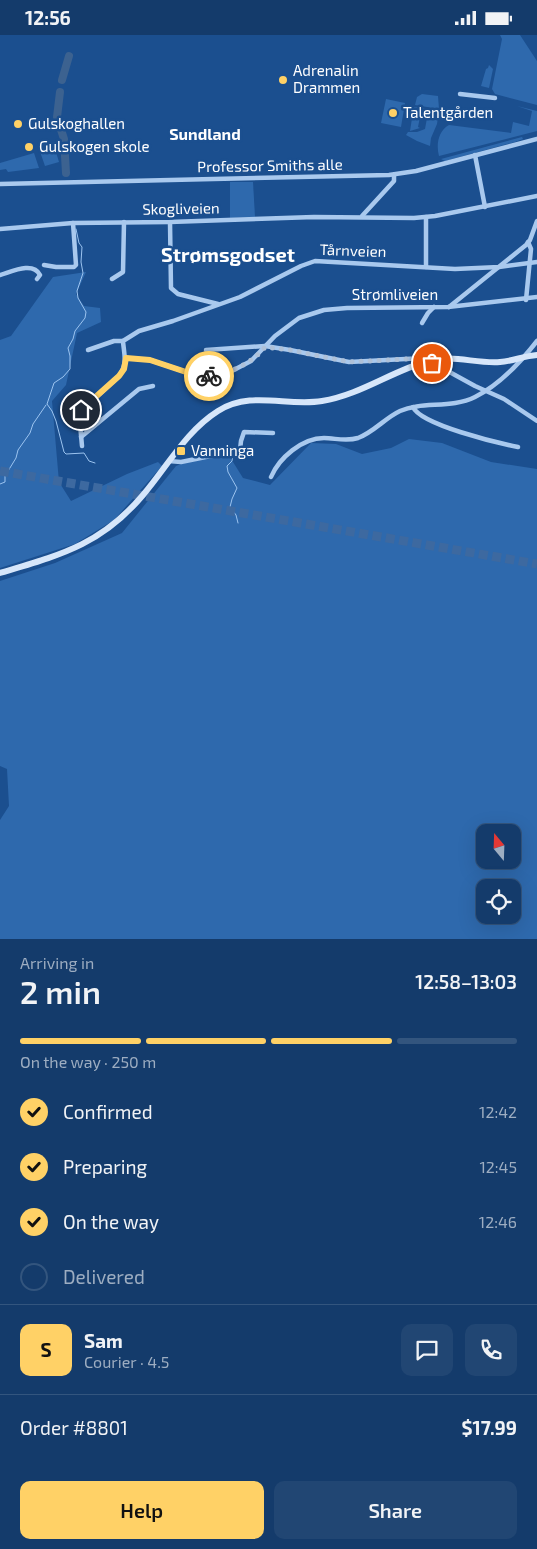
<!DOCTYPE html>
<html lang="en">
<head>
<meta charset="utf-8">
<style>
  :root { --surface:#143b6b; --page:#214673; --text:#f1f3f6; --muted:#9dadc1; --line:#33557e; --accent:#ffd166 }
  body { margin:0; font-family:"Exo 2",sans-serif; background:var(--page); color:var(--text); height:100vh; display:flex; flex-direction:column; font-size:19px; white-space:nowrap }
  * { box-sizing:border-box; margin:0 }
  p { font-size:16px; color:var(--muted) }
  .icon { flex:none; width:28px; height:28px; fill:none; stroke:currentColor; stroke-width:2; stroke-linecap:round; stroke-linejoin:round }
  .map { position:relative; height:904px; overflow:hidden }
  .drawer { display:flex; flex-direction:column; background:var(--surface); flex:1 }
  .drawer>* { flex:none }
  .needle { width:32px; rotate:341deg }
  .tools { position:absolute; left:476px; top:789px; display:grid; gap:10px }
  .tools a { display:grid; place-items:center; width:45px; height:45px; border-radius:10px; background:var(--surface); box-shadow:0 5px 20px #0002,0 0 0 1px var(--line); font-size:25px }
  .pin { position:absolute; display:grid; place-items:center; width:42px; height:42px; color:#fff; margin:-21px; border:2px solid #fff; border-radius:50%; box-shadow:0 1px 5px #0007 }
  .courier { position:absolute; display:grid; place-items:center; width:50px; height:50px; margin:-25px; border:4px solid #ffd166; border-radius:50%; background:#fff; color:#222; box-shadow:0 1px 6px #0007 }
  .overview em { font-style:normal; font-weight:600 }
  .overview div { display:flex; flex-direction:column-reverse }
  .overview { display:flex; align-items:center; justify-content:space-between; height:85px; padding:0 20px }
  h1 { font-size:32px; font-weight:600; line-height:38px }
  .bar { display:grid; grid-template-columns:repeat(4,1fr); gap:8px 5px; align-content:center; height:60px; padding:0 20px }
  .bar i { height:6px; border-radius:4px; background:var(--line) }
  .bar .current { background:var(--accent) }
  .bar p { grid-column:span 4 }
  .line { display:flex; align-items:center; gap:12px; padding:0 20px; border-top:1px solid var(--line) }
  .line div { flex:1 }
  .round { display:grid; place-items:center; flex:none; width:52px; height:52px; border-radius:10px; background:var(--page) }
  ol { padding:0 20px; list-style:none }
  li { display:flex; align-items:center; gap:15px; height:55px }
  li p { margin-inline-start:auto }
  li .icon { padding:5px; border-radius:50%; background:var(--accent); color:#111; stroke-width:4 }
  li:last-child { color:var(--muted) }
  li i { width:28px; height:28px; border:2px solid var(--line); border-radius:50% }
  .cta { display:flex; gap:10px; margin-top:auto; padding:10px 20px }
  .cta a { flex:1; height:58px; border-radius:10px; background:var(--accent); color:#111; font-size:20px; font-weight:600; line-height:58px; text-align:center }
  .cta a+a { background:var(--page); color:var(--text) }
  .status { display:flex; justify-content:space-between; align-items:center; height:35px; padding:0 25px; background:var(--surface); direction:ltr }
  .status svg { height:14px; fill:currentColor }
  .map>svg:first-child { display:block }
</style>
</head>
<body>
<div class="status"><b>12:56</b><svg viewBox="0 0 49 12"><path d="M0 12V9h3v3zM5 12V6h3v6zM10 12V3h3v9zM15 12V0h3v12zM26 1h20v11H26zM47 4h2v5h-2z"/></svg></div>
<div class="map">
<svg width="537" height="904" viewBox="0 0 537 904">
  <rect width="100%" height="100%" fill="#1b4f8f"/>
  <g fill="#2e69ad" fill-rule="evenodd">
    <path d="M 500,0 L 520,0 L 537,26 L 537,70 L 495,59 L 492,54 L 502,4 Z"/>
    <path d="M 489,30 L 493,34 L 489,53 L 481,51 L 486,34 L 488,33 Z"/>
    <path d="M 422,59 L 438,61 L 439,74 L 415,70 L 417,62 Z"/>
    <path d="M 386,64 L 405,68 L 401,92 L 381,88 Z"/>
    <path d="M 517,71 L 537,76 L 537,96 L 439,121 C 436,110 438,96 449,90 L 511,98 L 513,87 L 529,91 L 532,76 Z"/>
    <path d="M 414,72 L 439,75 L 437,89 L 431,103 L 430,111 L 417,106 L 406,100 L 408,97 L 417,97 L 425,94 L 427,83 L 425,83 L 425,78 L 414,75 Z"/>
    <path d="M 413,77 L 422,79 L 422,82 L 420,82 L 418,92 L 420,93 L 410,96 Z"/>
    <path d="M 522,102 L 523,104 L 515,107 L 445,126 L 441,124 Z"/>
    <path d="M 53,107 L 59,127 L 45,131 L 38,111 Z"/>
    <path d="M 34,118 L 39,133 L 8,137 L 6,134 L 0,135 L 0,128 Z"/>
    <path d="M 230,147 L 253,147 L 255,182 L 230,183 Z"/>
    <path d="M 86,237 L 76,259 L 84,271 L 100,273 L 101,287 L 77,298 L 66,350 L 52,366 L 59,447 L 71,466 L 127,439 L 158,427 L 162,431 L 114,485 L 75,509 L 0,533 L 0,305 L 11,301 L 53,242 Z"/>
    <path d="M 409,404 L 442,408 L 491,427 L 537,434 L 537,904 L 0,904 L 0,785 L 9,771 L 7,734 L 0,731 L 0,546 L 55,528 L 122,498 L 176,431 L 188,426 L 228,419 L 243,443 L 270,450 L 311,408 L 336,409 L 362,419 L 391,413 ZM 485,798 L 512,798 L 512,825 L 485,825 ZM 485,852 L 512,852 L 512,880 L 485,880 Z"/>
  </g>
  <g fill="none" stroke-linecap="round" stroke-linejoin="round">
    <g stroke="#9cc4f0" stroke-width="1">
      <path d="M 76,194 L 79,208 L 82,212 L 81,227 L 83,238 L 77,256 L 78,263 L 86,277 L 85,283 L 75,296 L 73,304 L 68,313 L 70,321 L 70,334 L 63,342 L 54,348 L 47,369 L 52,376 L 56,386 L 64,417 L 66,419 L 84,418 L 89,426 L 95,428"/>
      <path d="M 233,419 L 232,426 L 227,431 L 228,437 L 237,453 L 232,464 L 230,472 L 236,480 L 238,488"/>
      <path d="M 0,449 L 5,447 L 5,441 L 16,423 L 18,415 L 30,398 L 33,389 L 46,370"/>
    </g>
    <g stroke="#3c6290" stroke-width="8">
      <path d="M 62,45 L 69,21"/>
      <path d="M 60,57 L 57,82 L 64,104 L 66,138"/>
    </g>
    <path stroke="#3d69a0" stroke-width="9" stroke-dasharray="9 4.5" stroke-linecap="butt" d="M 0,436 L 537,529"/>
    <g stroke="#a9c9ee" stroke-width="4.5">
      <path d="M 460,59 L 495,63"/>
      <path d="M 475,120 L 485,172"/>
      <path d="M 0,149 L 389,140 L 416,136 L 537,104"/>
      <path d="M 362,181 L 394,146 L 394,140"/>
      <path d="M 426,182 L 426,232"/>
      <path d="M 170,187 L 171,253 L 178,259 L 218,269"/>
      <path d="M 0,194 L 73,188 L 170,187 L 314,182 L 414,183 L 435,181 L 537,161"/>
      <path d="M 44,230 L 56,232 L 74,232 L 76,230 L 73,188"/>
      <path d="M 0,240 C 11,237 33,226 40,240 L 37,244"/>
      <path d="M 112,244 L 123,237 L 124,187"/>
      <path d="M 526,265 L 531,214 L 528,207"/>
      <path d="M 449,272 L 526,210 L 530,205 L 537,186"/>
      <path d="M 422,288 L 428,278 L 434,272"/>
      <path d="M 88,315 L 114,306 L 123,306"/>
      <path d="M 206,315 L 265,311 L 290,315 L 349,327 L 424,323 L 475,351 L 504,364 L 537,386"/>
      <path d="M 126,323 L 150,325 L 192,339 L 210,341 L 228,338 L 251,326 L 275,301 L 299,283 L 324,275 L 347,273 L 448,272 L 537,262"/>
      <path d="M 413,372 C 421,390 498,408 518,412"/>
      <path d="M 81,402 L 139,354 L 153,351"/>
      <path d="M 82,411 L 79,378 L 119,341 C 128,328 124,320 123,306 L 139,296 L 173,286 L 240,262 L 301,231 L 315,226 L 455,234 L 499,232 L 537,227"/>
      <path d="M 169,426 L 181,427 L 240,415 L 241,406 L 244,397 L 273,398"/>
      <path d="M 271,442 C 279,423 302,403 324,403 C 335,403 346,407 358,403 C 374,397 385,383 400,376 C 422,366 451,374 475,362 C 499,350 520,328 537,306"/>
    </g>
    <path stroke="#d6e6fa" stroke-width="6" d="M 0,538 C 60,520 101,510 143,460 C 167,432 186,396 218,376 C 251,355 287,372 322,366 C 360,360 392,336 428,326 C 452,319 476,329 500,327 C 513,326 524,321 537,320"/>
  </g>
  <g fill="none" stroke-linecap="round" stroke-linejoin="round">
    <path stroke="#afc1d8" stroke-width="5" stroke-dasharray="0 9" d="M 209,341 C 231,338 251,329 265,312 L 290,315 L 349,327 L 424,323 L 432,328"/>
    <path stroke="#ffd166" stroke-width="6" d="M 81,375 L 119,341 L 124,334 L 126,323 L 150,325 L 192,339 L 209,341"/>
  </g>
  <g fill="#ffd166" stroke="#1b4f8f" stroke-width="2">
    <circle cx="283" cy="45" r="5"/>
    <circle cx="393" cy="78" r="5"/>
    <circle cx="18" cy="89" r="5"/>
    <circle cx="29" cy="112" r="5"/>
    <rect x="176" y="411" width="10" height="10" rx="2.5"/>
  </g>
  <g text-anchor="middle" stroke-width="5" stroke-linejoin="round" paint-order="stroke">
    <g font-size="15" fill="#fff" stroke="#1b4f8f" text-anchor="start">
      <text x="293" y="41">Adrenalin<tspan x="293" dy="17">Drammen</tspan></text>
      <text x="403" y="83">Talentgården</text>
      <text x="28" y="94">Gulskoghallen</text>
      <text x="39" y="117">Gulskogen skole</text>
      <text x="191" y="421">Vanninga</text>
    </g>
    <g font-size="15" fill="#fff" stroke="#1b4f8f">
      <text transform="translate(270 131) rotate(-1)" y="5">Professor Smiths alle</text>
      <text transform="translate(181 174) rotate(-1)" y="5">Skogliveien</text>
      <text transform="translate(353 216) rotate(2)" y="5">Tårnveien</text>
      <text x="395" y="265">Strømliveien</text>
    </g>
    <g font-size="16" font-weight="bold" fill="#fff" stroke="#1b4f8f">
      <text x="205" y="105">Sundland</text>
    </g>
    <g font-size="20" font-weight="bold" fill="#fff" stroke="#1b4f8f">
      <text x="228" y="227">Strømsgodset</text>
    </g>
  </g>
</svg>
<div class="tools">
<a><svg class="needle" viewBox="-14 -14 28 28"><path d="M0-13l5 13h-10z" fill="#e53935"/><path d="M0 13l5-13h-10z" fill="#9dadc1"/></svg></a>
<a><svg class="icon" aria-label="locate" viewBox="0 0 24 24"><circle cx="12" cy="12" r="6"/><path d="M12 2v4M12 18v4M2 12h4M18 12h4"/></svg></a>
</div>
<div class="pin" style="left:432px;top:328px;background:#ea580c"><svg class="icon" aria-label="bag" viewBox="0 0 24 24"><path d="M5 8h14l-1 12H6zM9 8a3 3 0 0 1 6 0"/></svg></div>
<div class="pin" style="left:81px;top:375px;background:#1f2937"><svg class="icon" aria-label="home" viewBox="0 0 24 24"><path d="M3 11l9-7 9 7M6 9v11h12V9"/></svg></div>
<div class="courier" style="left:209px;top:341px"><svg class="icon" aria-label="bike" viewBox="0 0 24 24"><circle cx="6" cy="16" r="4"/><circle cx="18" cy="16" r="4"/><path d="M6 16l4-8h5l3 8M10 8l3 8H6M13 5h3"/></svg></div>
</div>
<section class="drawer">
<div class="overview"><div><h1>2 min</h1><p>Arriving in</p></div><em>12:58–13:03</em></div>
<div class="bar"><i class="current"></i><i class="current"></i><i class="current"></i><i></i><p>On the way · 250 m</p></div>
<ol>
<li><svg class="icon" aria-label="check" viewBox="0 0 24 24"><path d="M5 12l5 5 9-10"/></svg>Confirmed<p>12:42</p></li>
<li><svg class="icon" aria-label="check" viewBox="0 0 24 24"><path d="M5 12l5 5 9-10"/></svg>Preparing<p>12:45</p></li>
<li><svg class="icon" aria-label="check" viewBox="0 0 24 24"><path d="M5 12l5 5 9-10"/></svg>On the way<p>12:46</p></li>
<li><i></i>Delivered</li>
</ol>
<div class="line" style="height:90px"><b class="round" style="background:var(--accent);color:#111">S</b><div><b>Sam</b><p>Courier · 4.5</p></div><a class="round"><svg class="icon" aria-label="chat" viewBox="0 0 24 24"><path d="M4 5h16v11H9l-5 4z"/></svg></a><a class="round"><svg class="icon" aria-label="phone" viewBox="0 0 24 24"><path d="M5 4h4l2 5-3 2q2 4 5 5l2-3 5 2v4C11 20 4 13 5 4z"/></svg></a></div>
<div class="line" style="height:65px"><div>Order #8801</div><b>$17.99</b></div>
<div class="cta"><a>Help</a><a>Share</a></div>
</section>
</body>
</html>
